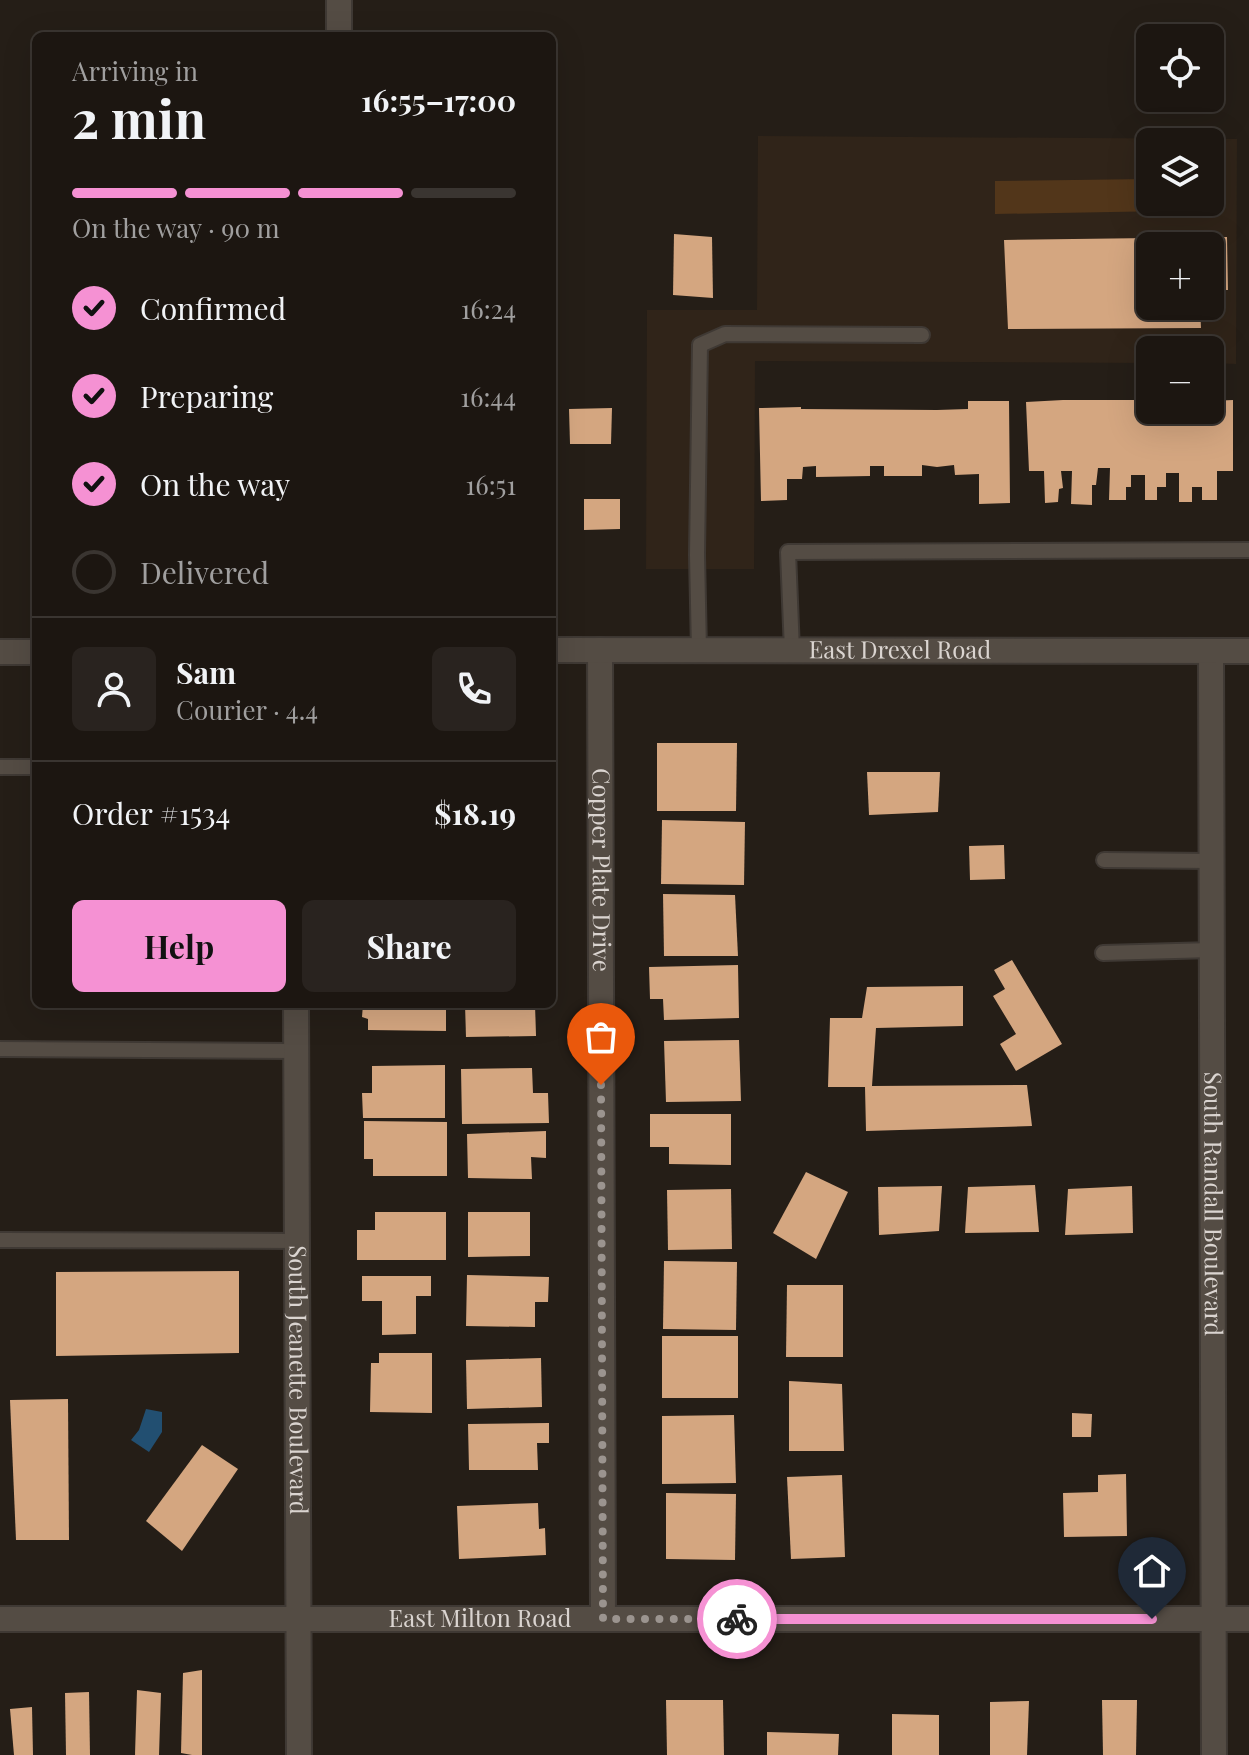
<!DOCTYPE html>
<html lang="en">
<head>
<meta charset="utf-8">
<style>
  :root { --surface:#1c1611; --page:#29231f; --text:#f1f3f6; --muted:#a09f9f; --line:#3a3531; --accent:#f591d3 }
  body { margin:0; font-family:"Playfair Display",serif; background:var(--page); color:var(--text); height:100vh; display:flex; flex-direction:column; font-size:30px; white-space:nowrap }
  * { box-sizing:border-box; margin:0 }
  p { font-size:26px; color:var(--muted) }
  .icon { flex:none; width:44px; height:44px; fill:none; stroke:currentColor; stroke-width:2; stroke-linecap:round; stroke-linejoin:round }
  .map { position:relative; flex:1; overflow:hidden }
  .sheet { position:absolute; left:32px; top:32px; width:524px; height:976px; display:flex; flex-direction:column; background:var(--surface); border-radius:12px; box-shadow:0 8px 32px #0002,0 0 0 2px var(--line) }
  .sheet>* { flex:none }
  .buttons { position:absolute; left:1136px; top:24px; display:grid; gap:16px }
  .buttons a { display:grid; place-items:center; width:88px; height:88px; border-radius:12px; background:var(--surface); box-shadow:0 8px 32px #0002,0 0 0 2px var(--line); font-size:40px }
  .pin { position:absolute; display:grid; place-items:center; width:68px; height:68px; color:#fff; margin:-82px -34px; border-radius:50% 50% 50% 0; rotate:-45deg; box-shadow:0 0 8px #0007 }
  .pin .icon { rotate:45deg }
  .courier { position:absolute; display:grid; place-items:center; width:80px; height:80px; margin:-40px; border:6px solid #f591d3; border-radius:50%; background:#fff; color:#222; box-shadow:0 2px 10px #0007 }
  .headline em { font-style:normal; font-weight:700 }
  .headline div { display:flex; flex-direction:column-reverse }
  .headline { display:flex; align-items:center; justify-content:space-between; height:136px; padding:0 40px }
  h1 { font-size:52px; font-weight:700; line-height:60px }
  .bar { display:grid; grid-template-columns:repeat(4,1fr); gap:12px 8px; align-content:center; height:96px; padding:0 40px }
  .bar i { height:10px; border-radius:6px; background:var(--line) }
  .bar .selected { background:var(--accent) }
  .bar p { grid-column:span 4 }
  .line { display:flex; align-items:center; gap:20px; padding:0 40px; border-top:2px solid var(--line) }
  .line div { flex:1 }
  .round { display:grid; place-items:center; flex:none; width:84px; height:84px; border-radius:12px; background:var(--page) }
  ol { padding:0 40px; list-style:none }
  li { display:flex; align-items:center; gap:24px; height:88px }
  li p { margin-inline-start:auto }
  li .icon { padding:8px; border-radius:50%; background:var(--accent); color:#111; stroke-width:4 }
  li:last-child { color:var(--muted) }
  li i { width:44px; height:44px; border:4px solid var(--line); border-radius:50% }
  .button { display:flex; gap:16px; margin-top:auto; padding:16px 40px }
  .button a { flex:1; height:92px; border-radius:12px; background:var(--accent); color:#111; font-size:32px; font-weight:700; line-height:92px; text-align:center }
  .button a+a { background:var(--page); color:var(--text) }
  .map>svg:first-child { display:block }
</style>
</head>
<body>
<div class="map">
<svg width="1249" height="1755" viewBox="0 0 1249 1755">
  <rect width="100%" height="100%" fill="#251e17"/>
  <path fill="#302419" fill-rule="evenodd" d="M 758,136 L 1237,139 L 1236,364 L 1210,363 L 1210,350 L 1150,350 L 1150,363 L 755,361 L 754,569 L 646,569 L 647,310 L 757,310 ZM 1150,142 L 1210,142 L 1210,202 L 1150,202 ZM 1150,246 L 1210,246 L 1210,306 L 1150,306 Z"/>
  <path fill="#52361a" d="M 1210,178 L 1221,178 L 1221,210 L 995,214 L 995,181 L 1150,179 L 1150,202 L 1210,202 Z"/>
  <path fill="#224f71" d="M 146,1409 L 162,1412 L 162,1432 L 149,1452 L 131,1440 L 139,1430 Z"/>
  <g fill="#d4a680">
    <path d="M 674,234 L 712,237 L 713,298 L 673,295 Z"/>
    <path d="M 1227,237 L 1228,290 L 1210,290 L 1210,246 L 1150,246 L 1150,306 L 1200,306 L 1201,328 L 1008,329 L 1004,240 Z"/>
    <path d="M 1063,400 L 1150,400 L 1150,410 L 1210,410 L 1210,401 L 1233,400 L 1233,471 L 1217,471 L 1217,500 L 1202,500 L 1202,487 L 1192,487 L 1192,502 L 1179,502 L 1179,473 L 1166,473 L 1166,487 L 1157,487 L 1157,500 L 1145,500 L 1145,475 L 1131,475 L 1131,487 L 1126,487 L 1126,500 L 1109,500 L 1110,468 L 1098,468 L 1096,485 L 1092,485 L 1092,505 L 1071,504 L 1072,471 L 1061,471 L 1063,488 L 1059,489 L 1058,502 L 1045,503 L 1044,471 L 1029,471 L 1026,402 Z"/>
    <path d="M 968,401 L 1009,401 L 1010,503 L 979,504 L 979,474 L 955,475 L 954,465 L 937,467 L 922,465 L 922,476 L 884,476 L 884,466 L 870,466 L 870,476 L 816,477 L 816,466 L 803,467 L 802,479 L 787,479 L 787,500 L 761,501 L 759,408 L 801,407 L 801,409 L 937,410 L 968,409 Z"/>
    <path d="M 612,408 L 611,444 L 570,444 L 569,409 Z"/>
    <path d="M 584,499 L 620,499 L 620,529 L 584,530 Z"/>
    <path d="M 657,743 L 737,743 L 736,811 L 657,811 Z"/>
    <path d="M 867,772 L 940,772 L 938,812 L 869,815 Z"/>
    <path d="M 662,820 L 745,822 L 744,885 L 661,884 Z"/>
    <path d="M 1004,845 L 1005,879 L 970,880 L 969,846 Z"/>
    <path d="M 663,894 L 735,895 L 738,956 L 664,956 Z"/>
    <path d="M 1012,960 L 1062,1044 L 1016,1071 L 1000,1044 L 1016,1034 L 993,996 L 1005,989 L 994,970 Z"/>
    <path d="M 738,965 L 739,1018 L 664,1020 L 663,999 L 650,999 L 649,967 Z"/>
    <path d="M 963,986 L 963,1026 L 876,1028 L 872,1086 L 1027,1085 L 1032,1126 L 866,1131 L 865,1087 L 828,1087 L 830,1018 L 862,1018 L 867,987 Z"/>
    <path d="M 363,1004 L 446,1004 L 446,1031 L 368,1030 L 368,1019 L 362,1017 Z"/>
    <path d="M 465,1004 L 535,1004 L 536,1036 L 466,1037 Z"/>
    <path d="M 739,1040 L 741,1101 L 666,1102 L 664,1041 Z"/>
    <path d="M 445,1065 L 445,1118 L 363,1118 L 362,1093 L 372,1093 L 372,1066 Z"/>
    <path d="M 532,1068 L 533,1093 L 548,1093 L 549,1123 L 462,1124 L 461,1069 Z"/>
    <path d="M 650,1114 L 731,1114 L 731,1165 L 669,1164 L 669,1147 L 650,1147 Z"/>
    <path d="M 364,1121 L 447,1122 L 447,1176 L 373,1176 L 373,1159 L 364,1159 Z"/>
    <path d="M 546,1131 L 546,1158 L 531,1157 L 532,1179 L 468,1178 L 467,1134 Z"/>
    <path d="M 806,1172 L 848,1192 L 816,1259 L 773,1233 Z"/>
    <path d="M 1035,1185 L 1039,1232 L 965,1233 L 968,1187 Z"/>
    <path d="M 942,1186 L 939,1231 L 879,1235 L 878,1187 Z"/>
    <path d="M 1132,1186 L 1133,1233 L 1065,1235 L 1068,1189 Z"/>
    <path d="M 731,1189 L 732,1249 L 668,1250 L 667,1190 Z"/>
    <path d="M 375,1212 L 446,1212 L 446,1260 L 357,1260 L 357,1230 L 375,1230 Z"/>
    <path d="M 468,1212 L 530,1212 L 530,1256 L 468,1257 Z"/>
    <path d="M 664,1261 L 737,1262 L 736,1330 L 663,1329 Z"/>
    <path d="M 239,1271 L 239,1353 L 56,1356 L 56,1272 Z"/>
    <path d="M 467,1275 L 549,1277 L 548,1302 L 535,1302 L 535,1327 L 466,1326 Z"/>
    <path d="M 362,1276 L 431,1276 L 431,1296 L 416,1296 L 416,1334 L 382,1335 L 382,1301 L 362,1301 Z"/>
    <path d="M 787,1285 L 843,1285 L 843,1357 L 786,1357 Z"/>
    <rect x="662" y="1336" width="76" height="62"/>
    <path d="M 379,1353 L 432,1353 L 432,1413 L 370,1412 L 371,1363 L 379,1363 Z"/>
    <path d="M 541,1358 L 542,1407 L 467,1409 L 466,1360 Z"/>
    <path d="M 789,1381 L 842,1384 L 844,1451 L 789,1451 Z"/>
    <path d="M 68,1399 L 69,1540 L 16,1540 L 10,1400 Z"/>
    <path d="M 1072,1413 L 1092,1414 L 1091,1437 L 1072,1437 Z"/>
    <path d="M 734,1415 L 736,1483 L 662,1484 L 662,1416 Z"/>
    <path d="M 549,1423 L 549,1443 L 537,1443 L 538,1470 L 469,1470 L 468,1424 Z"/>
    <path d="M 202,1445 L 238,1469 L 182,1551 L 146,1521 Z"/>
    <path d="M 1126,1474 L 1127,1536 L 1064,1537 L 1063,1493 L 1098,1492 L 1098,1475 Z"/>
    <path d="M 842,1475 L 845,1557 L 791,1559 L 787,1477 Z"/>
    <path d="M 666,1493 L 736,1494 L 735,1560 L 666,1559 Z"/>
    <path d="M 538,1503 L 539,1529 L 545,1528 L 546,1555 L 459,1559 L 457,1506 Z"/>
    <path d="M 202,1670 L 202,1755 L 192,1755 L 181,1753 L 183,1673 Z"/>
    <path d="M 137,1690 L 161,1693 L 159,1755 L 135,1755 Z"/>
    <path d="M 89,1692 L 90,1755 L 66,1755 L 65,1693 Z"/>
    <path d="M 666,1700 L 723,1700 L 724,1755 L 667,1755 Z"/>
    <path d="M 1102,1700 L 1137,1700 L 1136,1755 L 1103,1755 Z"/>
    <path d="M 1029,1701 L 1027,1755 L 990,1755 L 990,1702 Z"/>
    <path d="M 32,1707 L 33,1755 L 14,1755 L 10,1709 Z"/>
    <path d="M 892,1714 L 939,1715 L 939,1755 L 892,1755 Z"/>
    <path d="M 767,1732 L 839,1734 L 838,1755 L 767,1755 Z"/>
  </g>
  <g fill="none" stroke-linecap="round" stroke-linejoin="round">
    <g stroke="#3f3934" stroke-width="18">
      <g id="service">
        <path d="M 699,651 L 697,555 L 700,345 L 725,334 L 922,335"/>
        <path d="M 792,651 L 788,552 L 1249,550"/>
        <path d="M 0,767 L 36,767"/>
        <path d="M 1104,860 L 1211,861"/>
        <path d="M 1103,953 L 1212,950"/>
        <path d="M 0,1049 L 296,1051"/>
        <path d="M 0,1240 L 297,1241"/>
      </g>
    </g>
    <g stroke="#3f3934" stroke-width="28">
      <g id="minor">
        <path d="M 339,36 L 339,0"/>
        <path id="s1" d="M 600,650 L 603,1619"/>
        <path id="s2" d="M 1211,652 L 1214,1755"/>
        <path id="s3" d="M 296,1004 L 299,1755"/>
        <path id="s4" d="M 0,1619 L 1249,1619"/>
      </g>
    </g>
    <g stroke="#3f3934" stroke-width="28">
      <g id="tertiary">
        <path id="s5" d="M 552,650 L 1249,651"/>
        <path d="M 0,652 L 36,652"/>
      </g>
    </g>
    <use href="#service" stroke="#544c44" stroke-width="14"/>
    <use href="#minor" stroke="#544c44" stroke-width="24"/>
    <use href="#tertiary" stroke="#544c44" stroke-width="24"/>
  </g>
  <g fill="none" stroke-linecap="round" stroke-linejoin="round">
    <path stroke="#9b948f" stroke-width="8" stroke-dasharray="0 14.4" d="M 601,1085 L 603,1619 L 737,1619"/>
    <path stroke="#f591d3" stroke-width="10" d="M 737,1619 L 1152,1619"/>
  </g>
  <g text-anchor="middle" stroke-width="8" stroke-linejoin="round" paint-order="stroke">
    <g font-size="24" fill="#dad4d0" stroke="#251e17">
      <text dy="8" stroke="none"><textPath href="#s5" startOffset="348">East Drexel Road</textPath></text>
      <text dy="8" stroke="none"><textPath href="#s1" startOffset="220">Copper Plate Drive</textPath></text>
      <text dy="8" stroke="none"><textPath href="#s2" startOffset="552">South Randall Boulevard</textPath></text>
      <text dy="8" stroke="none"><textPath href="#s3" startOffset="376">South Jeanette Boulevard</textPath></text>
      <text dy="8" stroke="none"><textPath href="#s4" startOffset="480">East Milton Road</textPath></text>
    </g>
  </g>
</svg>
<div class="buttons">
<a><svg class="icon" aria-label="locate" viewBox="0 0 24 24"><circle cx="12" cy="12" r="6"/><path d="M12 2v4M12 18v4M2 12h4M18 12h4"/></svg></a>
<a><svg class="icon" aria-label="layers" viewBox="0 0 24 24"><path d="M12 4l9 5-9 5-9-5zM3 14l9 5 9-5"/></svg></a>
<a>+</a>
<a>−</a>
</div>
<div class="pin" style="left:601px;top:1085px;background:#ea580c"><svg class="icon" aria-label="bag" viewBox="0 0 24 24"><path d="M5 8h14l-1 12H6zM9 8a3 3 0 0 1 6 0"/></svg></div>
<div class="pin" style="left:1152px;top:1619px;background:#1f2937"><svg class="icon" aria-label="home" viewBox="0 0 24 24"><path d="M3 11l9-7 9 7M6 9v11h12V9"/></svg></div>
<div class="courier" style="left:737px;top:1619px"><svg class="icon" aria-label="bike" viewBox="0 0 24 24"><circle cx="6" cy="16" r="4"/><circle cx="18" cy="16" r="4"/><path d="M6 16l4-8h5l3 8M10 8l3 8H6M13 5h3"/></svg></div>
<section class="sheet">
<div class="headline"><div><h1>2 min</h1><p>Arriving in</p></div><em>16:55–17:00</em></div>
<div class="bar"><i class="selected"></i><i class="selected"></i><i class="selected"></i><i></i><p>On the way · 90 m</p></div>
<ol>
<li><svg class="icon" aria-label="check" viewBox="0 0 24 24"><path d="M5 12l5 5 9-10"/></svg>Confirmed<p>16:24</p></li>
<li><svg class="icon" aria-label="check" viewBox="0 0 24 24"><path d="M5 12l5 5 9-10"/></svg>Preparing<p>16:44</p></li>
<li><svg class="icon" aria-label="check" viewBox="0 0 24 24"><path d="M5 12l5 5 9-10"/></svg>On the way<p>16:51</p></li>
<li><i></i>Delivered</li>
</ol>
<div class="line" style="height:144px"><a class="round"><svg class="icon" aria-label="person" viewBox="0 0 24 24"><circle cx="12" cy="8" r="4"/><path d="M4 21q1-7 8-7t8 7"/></svg></a><div><b>Sam</b><p>Courier · 4.4</p></div><a class="round"><svg class="icon" aria-label="phone" viewBox="0 0 24 24"><path d="M5 4h4l2 5-3 2q2 4 5 5l2-3 5 2v4C11 20 4 13 5 4z"/></svg></a></div>
<div class="line" style="height:104px"><div>Order #1534</div><b>$18.19</b></div>
<div class="button"><a>Help</a><a>Share</a></div>
</section>
</div>
</body>
</html>
